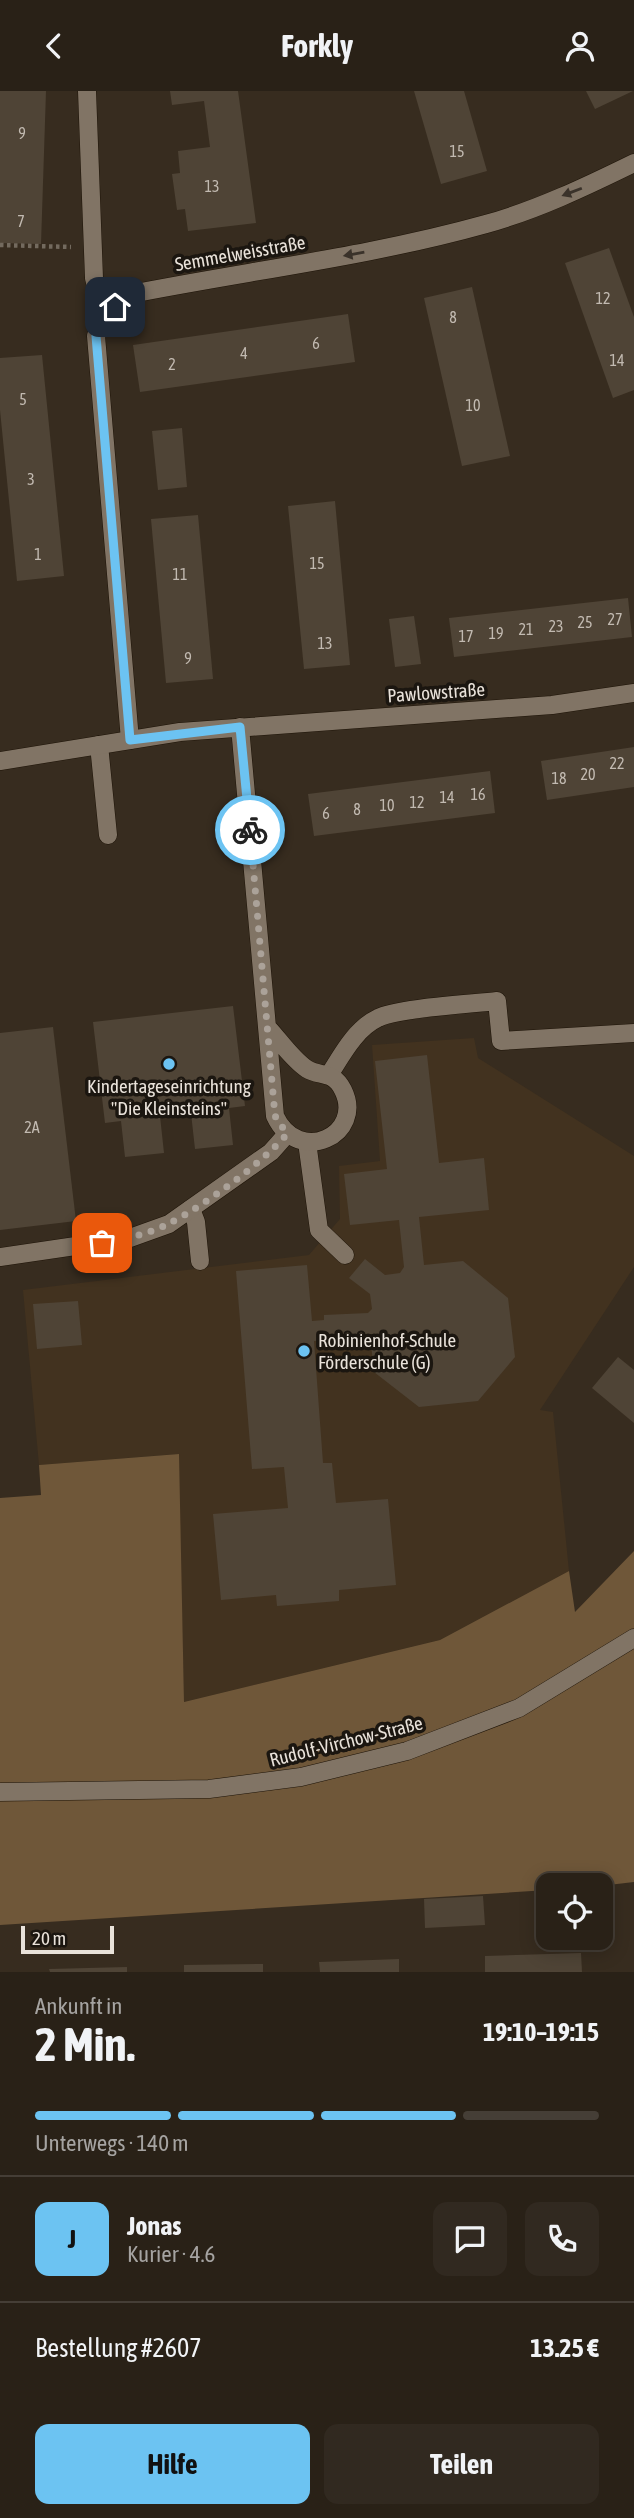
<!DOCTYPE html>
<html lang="de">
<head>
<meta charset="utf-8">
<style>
  :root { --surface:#292117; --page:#312920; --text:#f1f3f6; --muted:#a5a3a1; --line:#453e36; --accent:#6cc3f2 }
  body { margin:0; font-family:"Asap Condensed",sans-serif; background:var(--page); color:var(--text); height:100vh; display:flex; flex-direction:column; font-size:26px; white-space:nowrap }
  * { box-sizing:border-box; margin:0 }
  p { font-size:23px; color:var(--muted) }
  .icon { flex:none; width:38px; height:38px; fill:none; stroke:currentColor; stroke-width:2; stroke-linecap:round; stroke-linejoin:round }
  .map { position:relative; height:1881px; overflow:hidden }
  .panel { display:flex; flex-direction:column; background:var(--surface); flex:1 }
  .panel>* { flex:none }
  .buttons { position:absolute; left:536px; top:1782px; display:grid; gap:14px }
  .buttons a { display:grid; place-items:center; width:77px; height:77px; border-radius:14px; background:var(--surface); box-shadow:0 4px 18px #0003,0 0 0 2px var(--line); font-size:35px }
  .scale { position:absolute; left:21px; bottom:18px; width:93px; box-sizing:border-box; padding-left:7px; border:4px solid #e9e2da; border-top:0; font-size:19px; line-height:24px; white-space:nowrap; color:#e9e2da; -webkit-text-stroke:5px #1b1610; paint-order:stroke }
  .pin { position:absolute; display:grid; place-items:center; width:60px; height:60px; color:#fff; margin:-30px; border-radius:14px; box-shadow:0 4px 10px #0006 }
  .courier { position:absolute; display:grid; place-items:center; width:70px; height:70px; margin:-35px; border:5px solid #6cc3f2; border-radius:50%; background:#fff; color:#222; box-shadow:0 2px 9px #0007 }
  .summary em { font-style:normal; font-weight:700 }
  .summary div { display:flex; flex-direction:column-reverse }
  .summary { display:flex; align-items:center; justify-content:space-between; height:119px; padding:0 35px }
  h1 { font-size:46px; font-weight:700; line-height:52px }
  .bar { display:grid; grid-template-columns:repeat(4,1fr); gap:10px 7px; align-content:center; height:84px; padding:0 35px }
  .bar i { height:9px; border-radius:5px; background:var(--line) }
  .bar .selected { background:var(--accent) }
  .bar p { grid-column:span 4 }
  .line { display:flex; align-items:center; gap:18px; padding:0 35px; border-top:2px solid var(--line) }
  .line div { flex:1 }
  .round { display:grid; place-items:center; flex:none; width:74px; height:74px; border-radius:14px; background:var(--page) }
  .action { display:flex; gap:14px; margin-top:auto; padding:14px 35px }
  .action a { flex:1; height:80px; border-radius:14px; background:var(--accent); color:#111; font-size:28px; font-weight:700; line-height:80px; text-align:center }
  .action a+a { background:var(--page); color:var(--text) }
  header { display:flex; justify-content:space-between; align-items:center; height:91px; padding:0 35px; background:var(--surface); font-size:32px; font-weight:700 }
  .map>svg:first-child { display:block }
</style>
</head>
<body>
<header><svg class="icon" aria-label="back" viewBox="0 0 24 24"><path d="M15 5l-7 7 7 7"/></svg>Forkly<svg class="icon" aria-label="person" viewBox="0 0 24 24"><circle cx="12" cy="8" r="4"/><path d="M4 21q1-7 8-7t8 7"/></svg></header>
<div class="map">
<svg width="634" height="1881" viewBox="0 0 634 1881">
  <rect width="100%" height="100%" fill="#372c1f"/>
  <path fill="#42321f" d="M 474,947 L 478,967 L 634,1065 L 634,1176 L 540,1319 L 553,1321 L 569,1480 L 440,1549 L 184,1611 L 178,1363 L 39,1374 L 23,1199 L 309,1164 L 340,1128 L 339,1075 L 380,1070 L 372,954 Z"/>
  <path fill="#6f5739" d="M 179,1363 L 184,1611 L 440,1549 L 569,1480 L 575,1521 L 634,1460 L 634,1791 L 600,1795 L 548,1794 L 548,1799 L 0,1834 L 0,1407 L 41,1404 L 39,1374 Z"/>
  <g fill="#4f4436">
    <path d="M 0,0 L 46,0 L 41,153 L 0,152 Z"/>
    <path d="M 170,0 L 238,0 L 256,132 L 188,140 L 185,118 L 177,119 L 172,83 L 180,82 L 178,60 L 210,56 L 204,10 L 172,14 Z"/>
    <path d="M 414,0 L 464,0 L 487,80 L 441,93 Z"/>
    <path d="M 586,0 L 633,0 L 595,18 Z"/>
    <path d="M 609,157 L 634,226 L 634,299 L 613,307 L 565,172 Z"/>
    <path d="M 472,196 L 510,365 L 462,375 L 424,207 Z"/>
    <path d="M 348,223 L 355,271 L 140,301 L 133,254 Z"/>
    <path d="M 42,264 L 64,485 L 17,490 L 0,319 L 0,267 Z"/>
    <path d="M 182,337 L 187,396 L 158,399 L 152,340 Z"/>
    <path d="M 335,410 L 350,574 L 304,578 L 288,415 Z"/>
    <path d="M 198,424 L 213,588 L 166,592 L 151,428 Z"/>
    <path d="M 628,507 L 632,546 L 454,566 L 449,527 Z"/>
    <path d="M 414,525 L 421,573 L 395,576 L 389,528 Z"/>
    <path d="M 634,656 L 634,696 L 547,709 L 541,670 Z"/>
    <path d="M 490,680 L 495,722 L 314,745 L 308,703 Z"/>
    <path d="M 233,915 L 245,1015 L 229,1017 L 233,1054 L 195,1058 L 191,1022 L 160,1025 L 164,1062 L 125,1066 L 121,1030 L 105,1032 L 93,931 Z"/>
    <path d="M 53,936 L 76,1130 L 0,1139 L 0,942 Z"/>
    <path d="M 427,964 L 439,1072 L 484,1067 L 489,1119 L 419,1126 L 424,1174 L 463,1170 L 508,1207 L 515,1266 L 478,1310 L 419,1316 L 374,1281 L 370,1244 L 336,1247 L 336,1252 L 327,1253 L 326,1249 L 314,1250 L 323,1372 L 332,1372 L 336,1412 L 388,1408 L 396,1494 L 339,1499 L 339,1510 L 277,1515 L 276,1504 L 221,1509 L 213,1423 L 288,1417 L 284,1376 L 252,1378 L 236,1180 L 307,1174 L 312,1230 L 324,1229 L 324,1224 L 368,1222 L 372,1218 L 370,1203 L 349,1187 L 365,1168 L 385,1184 L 400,1182 L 404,1176 L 399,1129 L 350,1134 L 344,1083 L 387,1078 L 375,970 Z"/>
    <path d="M 78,1210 L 82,1254 L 37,1258 L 33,1213 Z"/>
    <path d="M 618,1266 L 634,1279 L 634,1332 L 592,1297 Z"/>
    <path d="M 483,1805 L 485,1834 L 425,1837 L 424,1808 Z"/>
    <path d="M 581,1862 L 582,1881 L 485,1881 L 485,1865 Z"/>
    <path d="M 399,1868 L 399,1881 L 320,1881 L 319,1871 Z"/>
    <path d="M 263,1873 L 263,1881 L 184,1881 L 184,1874 Z"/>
    <path d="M 127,1876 L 127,1881 L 50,1881 L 49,1878 Z"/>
  </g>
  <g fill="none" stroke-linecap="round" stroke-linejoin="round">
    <g stroke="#1e1408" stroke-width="19">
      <g id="lane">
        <path d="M 87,0 L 94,187 L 104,227"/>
        <path d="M 99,654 L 108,744"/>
        <path d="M 329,984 C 342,964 355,938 378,927 C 397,917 471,913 497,910 L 501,950 L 634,942"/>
        <path d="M 307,1051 L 319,1139 L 345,1164"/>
        <path d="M 191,1118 L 196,1131 L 200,1170"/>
        <path d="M 0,1166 L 130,1147 L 169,1133 L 271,1061 L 287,1043"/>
      </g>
    </g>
    <g stroke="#1e1408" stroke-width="19">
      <g id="street">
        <path d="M 240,636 L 275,1025 C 299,1076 365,1043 343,999 C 333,979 320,986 307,978 C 293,969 280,950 269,938"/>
        <path d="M 130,649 L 96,245 L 104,227 L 126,204 C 246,180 368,166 486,133 C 537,119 587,95 634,72"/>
        <path d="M 0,670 L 180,641 L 552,614 L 634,602"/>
        <path d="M 0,1701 L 209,1698 L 301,1686 L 407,1660 L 519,1617 L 634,1547"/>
      </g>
    </g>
    <path stroke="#736a5e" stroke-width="4.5" stroke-dasharray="3.5 3.5" stroke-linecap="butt" d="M 0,154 L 71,156"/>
    <use href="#lane" stroke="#817465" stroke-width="18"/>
    <use href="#street" stroke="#817465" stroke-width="18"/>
  </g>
  <defs><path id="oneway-solid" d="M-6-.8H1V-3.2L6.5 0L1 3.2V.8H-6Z" transform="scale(1.75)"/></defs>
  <g fill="#3a322a">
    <use href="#oneway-solid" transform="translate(572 101) rotate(159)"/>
    <use href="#oneway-solid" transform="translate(354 163) rotate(170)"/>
  </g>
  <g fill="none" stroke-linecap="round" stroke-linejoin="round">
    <path stroke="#aba299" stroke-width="7" stroke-dasharray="0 12.6" d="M 102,1152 C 124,1148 149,1143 170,1132 C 205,1114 261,1073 287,1043 L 275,1025 L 250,739"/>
    <path stroke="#6cc3f2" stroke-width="9" d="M 115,216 L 104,227 L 96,245 L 130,649 L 240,636 L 250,739"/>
  </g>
  <g fill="#6cc3f2" stroke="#1b1610" stroke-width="2.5">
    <circle cx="169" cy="973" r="7"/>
    <circle cx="304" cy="1260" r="7"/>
  </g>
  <g text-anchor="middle" stroke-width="7" stroke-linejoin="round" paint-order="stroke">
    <g font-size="16" fill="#c2bab1">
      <text x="22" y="48">9</text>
      <text x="457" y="66">15</text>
      <text x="212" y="101">13</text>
      <text x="21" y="136">7</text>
      <text x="603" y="213">12</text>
      <text x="453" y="232">8</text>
      <text x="316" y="258">6</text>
      <text x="244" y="268">4</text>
      <text x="617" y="275">14</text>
      <text x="172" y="279">2</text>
      <text x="23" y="314">5</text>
      <text x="473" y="320">10</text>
      <text x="31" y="394">3</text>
      <text x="38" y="469">1</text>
      <text x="317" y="478">15</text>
      <text x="180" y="489">11</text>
      <text x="615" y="534">27</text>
      <text x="585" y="537">25</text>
      <text x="556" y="541">23</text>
      <text x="526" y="544">21</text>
      <text x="496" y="548">19</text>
      <text x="466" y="551">17</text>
      <text x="325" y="558">13</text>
      <text x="188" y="573">9</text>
      <text x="617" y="678">22</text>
      <text x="588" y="689">20</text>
      <text x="559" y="693">18</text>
      <text x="478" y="709">16</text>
      <text x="447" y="712">14</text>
      <text x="417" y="717">12</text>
      <text x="387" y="720">10</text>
      <text x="357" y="724">8</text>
      <text x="326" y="728">6</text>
      <text x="32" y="1042">2A</text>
    </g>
    <g font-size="19" fill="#e9e2da" stroke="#1b1610">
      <text transform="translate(240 162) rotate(-10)" y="7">Semmelweisstraße</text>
      <text transform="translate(436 601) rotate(-4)" y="7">Pawlowstraße</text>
      <text transform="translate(346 1650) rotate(-14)" y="7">Rudolf-Virchow-Straße</text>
    </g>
    <g font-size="19" fill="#e9e2da" stroke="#1b1610">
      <text x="169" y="1002">Kindertageseinrichtung<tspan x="169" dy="22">"Die Kleinsteins"</tspan></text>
      <text x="318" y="1256" text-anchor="start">Robinienhof-Schule<tspan x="318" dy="22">Förderschule (G)</tspan></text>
    </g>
  </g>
</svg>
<div class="buttons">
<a><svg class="icon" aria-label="locate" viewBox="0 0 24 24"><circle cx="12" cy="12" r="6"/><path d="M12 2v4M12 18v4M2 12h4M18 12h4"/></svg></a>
</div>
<div class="scale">20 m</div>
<div class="pin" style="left:102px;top:1152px;background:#ea580c"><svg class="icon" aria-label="bag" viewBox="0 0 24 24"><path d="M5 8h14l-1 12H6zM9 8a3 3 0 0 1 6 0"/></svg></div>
<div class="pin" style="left:115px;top:216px;background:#1f2937"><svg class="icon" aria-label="home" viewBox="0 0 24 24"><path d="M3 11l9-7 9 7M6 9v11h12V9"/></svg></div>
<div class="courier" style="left:250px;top:739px"><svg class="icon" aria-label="bike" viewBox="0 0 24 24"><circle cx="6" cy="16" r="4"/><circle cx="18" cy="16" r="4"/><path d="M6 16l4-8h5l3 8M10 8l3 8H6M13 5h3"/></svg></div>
</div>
<section class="panel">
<div class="summary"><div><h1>2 Min.</h1><p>Ankunft in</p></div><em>19:10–19:15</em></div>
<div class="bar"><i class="selected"></i><i class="selected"></i><i class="selected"></i><i></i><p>Unterwegs · 140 m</p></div>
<div class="line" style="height:126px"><b class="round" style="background:var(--accent);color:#111">J</b><div><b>Jonas</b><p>Kurier · 4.6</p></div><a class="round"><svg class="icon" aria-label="chat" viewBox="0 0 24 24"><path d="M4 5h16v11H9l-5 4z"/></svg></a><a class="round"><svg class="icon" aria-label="phone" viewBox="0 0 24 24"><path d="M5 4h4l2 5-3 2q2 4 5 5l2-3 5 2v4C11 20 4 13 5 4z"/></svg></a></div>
<div class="line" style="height:91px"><div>Bestellung #2607</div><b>13.25 €</b></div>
<div class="action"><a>Hilfe</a><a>Teilen</a></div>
</section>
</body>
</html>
